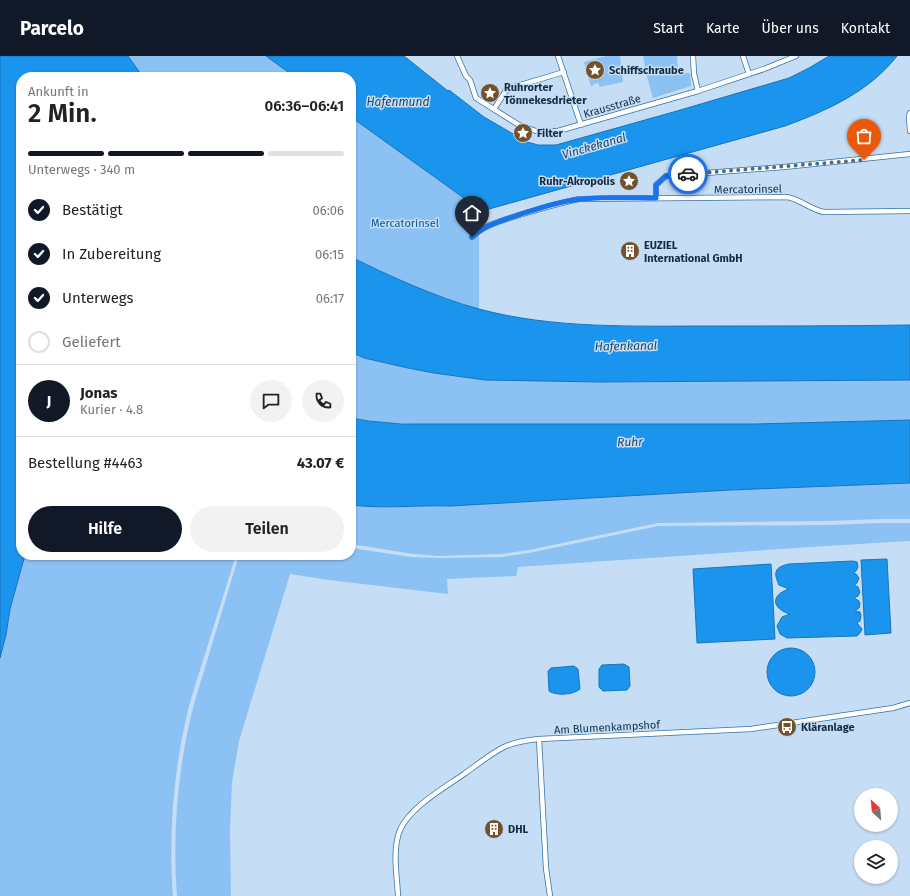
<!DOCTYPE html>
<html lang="de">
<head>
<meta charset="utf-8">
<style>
  :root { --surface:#fff; --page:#f2f2f2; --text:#222; --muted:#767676; --line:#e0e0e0; --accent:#111827 }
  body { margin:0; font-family:"Fira Sans",sans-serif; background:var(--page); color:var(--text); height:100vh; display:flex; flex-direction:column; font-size:15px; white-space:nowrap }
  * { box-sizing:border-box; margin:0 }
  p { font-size:13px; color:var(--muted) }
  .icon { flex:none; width:22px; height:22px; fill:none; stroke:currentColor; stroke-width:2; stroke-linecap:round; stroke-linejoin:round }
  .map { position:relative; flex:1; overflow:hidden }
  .panel { position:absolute; left:16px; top:16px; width:340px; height:488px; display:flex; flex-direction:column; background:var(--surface); border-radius:16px; box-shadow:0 1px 3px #0004 }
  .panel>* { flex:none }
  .needle { width:26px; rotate:334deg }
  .buttons { position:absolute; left:854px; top:732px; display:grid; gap:8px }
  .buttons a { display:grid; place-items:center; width:44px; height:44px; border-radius:50%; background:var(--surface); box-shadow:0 1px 3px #0004; font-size:20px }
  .pin { position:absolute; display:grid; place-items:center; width:34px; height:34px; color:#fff; margin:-41px -17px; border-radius:50% 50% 50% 0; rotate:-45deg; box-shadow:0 0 4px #0007 }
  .pin .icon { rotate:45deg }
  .courier { position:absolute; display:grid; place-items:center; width:40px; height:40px; margin:-20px; border:3px solid #1a73e8; border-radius:50%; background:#fff; color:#222; box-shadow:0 1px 5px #0007 }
  .head em { font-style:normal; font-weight:600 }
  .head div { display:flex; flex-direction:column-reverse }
  .head { display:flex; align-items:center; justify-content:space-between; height:68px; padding:0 12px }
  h1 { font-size:26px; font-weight:600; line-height:30px }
  .bar { display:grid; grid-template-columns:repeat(4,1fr); gap:6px 4px; align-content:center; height:48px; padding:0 12px }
  .bar i { height:5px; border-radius:3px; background:var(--line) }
  .bar .active { background:var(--accent) }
  .bar p { grid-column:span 4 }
  .line { display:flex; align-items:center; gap:10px; padding:0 12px; border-top:1px solid var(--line) }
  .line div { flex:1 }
  .round { display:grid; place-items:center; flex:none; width:42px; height:42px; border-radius:21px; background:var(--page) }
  ol { padding:0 12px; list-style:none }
  li { display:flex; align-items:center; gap:12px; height:44px }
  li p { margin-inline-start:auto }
  li .icon { padding:4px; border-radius:50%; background:var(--accent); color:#fff; stroke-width:4 }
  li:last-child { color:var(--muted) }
  li i { width:22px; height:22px; border:2px solid var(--line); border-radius:50% }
  .action { display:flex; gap:8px; margin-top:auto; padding:8px 12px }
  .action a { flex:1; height:46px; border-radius:24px; background:var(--accent); color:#fff; font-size:16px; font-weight:600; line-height:46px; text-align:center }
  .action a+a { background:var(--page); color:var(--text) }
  header { display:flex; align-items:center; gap:24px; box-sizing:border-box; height:56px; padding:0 20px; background:var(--accent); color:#fff }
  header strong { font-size:19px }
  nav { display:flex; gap:22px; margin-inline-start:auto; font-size:14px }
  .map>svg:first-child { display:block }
</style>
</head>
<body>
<header>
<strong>Parcelo</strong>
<nav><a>Start</a><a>Karte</a><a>Über uns</a><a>Kontakt</a></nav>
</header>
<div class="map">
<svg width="910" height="840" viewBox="0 0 910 840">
  <rect width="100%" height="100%" fill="#c5def5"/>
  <g fill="#8cc1f3">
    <path d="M 128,0 L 266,0 L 295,21 L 143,21 Z"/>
    <path d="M 606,0 L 620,0 L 623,26 L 600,31 L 598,27 L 594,28 L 591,31 L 584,6 Z"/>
    <path d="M 643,0 L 677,0 L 678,17 L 690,17 L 691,30 L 653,42 L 646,17 Z"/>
    <path d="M 351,61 L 482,155 L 479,174 L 479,253 L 426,236 L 351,201 Z"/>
    <path d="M 351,296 L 364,302 L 408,312 L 434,317 L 485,324 L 599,326 L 910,324 L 910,364 L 755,368 L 415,368 L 386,367 L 351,362 Z"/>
    <path d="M 910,427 L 910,463 L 881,463 L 827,465 L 658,467 L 529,494 L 501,498 L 471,499 L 439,500 L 413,498 L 351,488 L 351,449 L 401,451 L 434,450 L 451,450 L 731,434 Z"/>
    <path d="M 882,467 L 910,467 L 910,485 L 826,490 L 518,511 L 516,520 L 447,523 L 448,538 L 329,524 L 290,518 L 239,685 L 232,726 L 230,774 L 231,840 L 177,840 C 172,775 178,710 194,648 L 239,499 L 351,499 L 351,492 L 411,501 L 440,502 L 502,501 L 529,497 L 658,470 L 827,469 Z"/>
    <path d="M 25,499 L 236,499 L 190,646 C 174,709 168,775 173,840 L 0,840 L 0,602 L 6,579 L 10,553 Z"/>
  </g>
  <g fill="#1b94ed" stroke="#1975ba">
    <path d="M 0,0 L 128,0 L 143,21 L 21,21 L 21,499 L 25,499 L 10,553 L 6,579 L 0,602 Z"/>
    <path d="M 266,0 L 404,0 L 448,35 L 449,34 L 484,61 L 527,86 L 538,89 L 556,89 L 677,55 L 789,22 L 809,12 L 829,0 L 897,0 C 869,36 826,55 785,70 L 482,155 L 351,61 L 351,21 L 295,21 Z"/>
    <path d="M 351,201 C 392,221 435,241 479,253 C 553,273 635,270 711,270 C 777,270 844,270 910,269 L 910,324 L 599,326 L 485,324 L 434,317 L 408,312 L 364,302 L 351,296 Z"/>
    <path d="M 351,362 L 369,365 L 401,368 L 755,368 L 910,364 L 910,427 L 731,434 L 451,450 C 418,449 384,453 351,449 Z"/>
    <path d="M 887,503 L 891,577 L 865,579 L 861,504 Z"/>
    <path d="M 853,505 L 857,506 L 858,511 L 856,515 L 853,517 L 856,518 L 859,522 L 857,527 L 854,529 L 858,531 L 860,536 L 858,540 L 854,542 L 859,545 L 860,548 L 859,552 L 855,555 L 860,556 L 861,560 L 860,565 L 857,567 L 862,573 L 860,577 L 857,580 L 787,582 L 780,578 L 777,570 L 782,561 L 790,558 C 772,553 770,539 789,533 L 779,529 C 773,516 775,511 789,508 Z"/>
    <path d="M 771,508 L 775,583 L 697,587 L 693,513 Z"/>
    <circle cx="791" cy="616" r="24"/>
    <path d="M 624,608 L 629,611 L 630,630 L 627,634 L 603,635 L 599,631 L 599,613 L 602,609 Z"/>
    <path d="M 574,610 L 578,613 L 580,633 C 573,639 556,640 549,635 L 548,615 L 551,612 Z"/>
  </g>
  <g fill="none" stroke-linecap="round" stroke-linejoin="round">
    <g stroke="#3572a7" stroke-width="6">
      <g id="minor">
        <path d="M 457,0 L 466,20 L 470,24 L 476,42 L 519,69 L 536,75 L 544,76 L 558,75 L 698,35 L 764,13 L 796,0"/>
        <path d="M 558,0 L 581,69"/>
        <path d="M 693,0 L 694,18 L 698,35"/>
        <path d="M 743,0 L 749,18"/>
        <path d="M 494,53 L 507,33 L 564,16"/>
        <path d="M 910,57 L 909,60 L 910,75"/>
        <path d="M 656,142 L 656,129 L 666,120 L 784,111 L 910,98"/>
        <path d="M 472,181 C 485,168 502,165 519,159 C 539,153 559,147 579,143 L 787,141 C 800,143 811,154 824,156 L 910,155"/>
        <path d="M 539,683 L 546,812 L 550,840"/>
        <path d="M 398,840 C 397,819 392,794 400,774 C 410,751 444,732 464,718 C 477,709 490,698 504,691 C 515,686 527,684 539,683 L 751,673 L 893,652 L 910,647"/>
      </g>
    </g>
    <use href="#minor" stroke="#fff" stroke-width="4.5"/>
  </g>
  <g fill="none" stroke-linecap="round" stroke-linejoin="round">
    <path stroke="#516a81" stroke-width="4" stroke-dasharray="0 7.2" d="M 688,118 L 864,104"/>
    <path stroke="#1a73e8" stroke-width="5" d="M 472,181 C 485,169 501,165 518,159 C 534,154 551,148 568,145 C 597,140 627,142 656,142 L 656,129 L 666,120 L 688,118"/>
  </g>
  <defs>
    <g id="sight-disc" transform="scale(1)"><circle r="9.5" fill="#74512a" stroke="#c5def5"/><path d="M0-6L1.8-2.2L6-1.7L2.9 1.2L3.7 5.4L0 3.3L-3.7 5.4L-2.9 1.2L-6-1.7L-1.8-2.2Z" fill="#fff"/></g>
    <g id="building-disc" transform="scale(1)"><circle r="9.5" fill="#74512a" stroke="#c5def5"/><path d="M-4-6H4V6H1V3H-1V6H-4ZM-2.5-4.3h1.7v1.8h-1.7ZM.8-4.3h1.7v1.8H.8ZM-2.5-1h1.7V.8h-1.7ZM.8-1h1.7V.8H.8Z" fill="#fff"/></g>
    <g id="bus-disc" transform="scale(1)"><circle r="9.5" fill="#74512a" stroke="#c5def5"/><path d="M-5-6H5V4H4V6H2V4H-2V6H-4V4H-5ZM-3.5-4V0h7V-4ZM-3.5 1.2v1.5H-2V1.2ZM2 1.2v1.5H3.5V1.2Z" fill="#fff"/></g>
  </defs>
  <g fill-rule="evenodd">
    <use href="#sight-disc" x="595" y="14"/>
    <use href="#sight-disc" x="490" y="37"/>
    <use href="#sight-disc" x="523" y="77"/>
    <use href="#sight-disc" x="629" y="125"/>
    <use href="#building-disc" x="630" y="195"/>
    <use href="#bus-disc" x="787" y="671"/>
    <use href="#building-disc" x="494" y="773"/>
  </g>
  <g text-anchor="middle" stroke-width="3" stroke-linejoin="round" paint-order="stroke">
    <g font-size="11" font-weight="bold" fill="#132c43" stroke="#c5def5" text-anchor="start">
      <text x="609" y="18">Schiffschraube</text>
      <text x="504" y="35">Ruhrorter<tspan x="504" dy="13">Tönnekesdrieter</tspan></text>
      <text x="537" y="81">Filter</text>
      <text x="615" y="129" text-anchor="end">Ruhr-Akropolis</text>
      <text x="644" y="193">EUZIEL<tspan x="644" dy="13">International GmbH</tspan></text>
      <text x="801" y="675">Kläranlage</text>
      <text x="508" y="777">DHL</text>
    </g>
    <g font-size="11" fill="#132c43" stroke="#c5def5">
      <text transform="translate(612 50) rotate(-16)" y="4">Krausstraße</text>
      <text transform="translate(748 133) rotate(-1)" y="4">Mercatorinsel</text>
      <text transform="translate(607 671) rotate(-3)" y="4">Am Blumenkampshof</text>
    </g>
    <g font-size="11" fill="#055892" stroke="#c5def5">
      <text x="405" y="171">Mercatorinsel</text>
    </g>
    <g font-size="12" font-style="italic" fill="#1c466b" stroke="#c5def5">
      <text x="398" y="50">Hafenmund</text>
      <text transform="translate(594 90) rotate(-16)" y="4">Vinckekanal</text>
      <text transform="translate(626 290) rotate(-1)" y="4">Hafenkanal</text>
      <text transform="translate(630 386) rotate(-1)" y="4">Ruhr</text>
    </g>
  </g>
</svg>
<div class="buttons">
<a><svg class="needle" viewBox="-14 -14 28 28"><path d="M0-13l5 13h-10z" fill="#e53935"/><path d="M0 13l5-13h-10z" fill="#767676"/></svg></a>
<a><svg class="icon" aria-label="layers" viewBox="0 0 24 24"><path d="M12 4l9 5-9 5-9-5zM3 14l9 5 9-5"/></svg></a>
</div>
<div class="pin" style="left:864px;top:104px;background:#ea580c"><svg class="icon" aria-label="bag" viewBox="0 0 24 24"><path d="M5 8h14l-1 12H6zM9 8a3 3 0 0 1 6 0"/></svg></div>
<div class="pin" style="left:472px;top:181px;background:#1f2937"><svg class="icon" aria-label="home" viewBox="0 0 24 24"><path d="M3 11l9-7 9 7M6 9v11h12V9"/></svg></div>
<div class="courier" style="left:688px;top:118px"><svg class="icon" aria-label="car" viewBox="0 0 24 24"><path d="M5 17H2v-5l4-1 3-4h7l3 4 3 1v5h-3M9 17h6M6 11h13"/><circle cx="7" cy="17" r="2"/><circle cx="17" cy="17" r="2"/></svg></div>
<section class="panel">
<div class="head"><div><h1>2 Min.</h1><p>Ankunft in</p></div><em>06:36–06:41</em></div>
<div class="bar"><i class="active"></i><i class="active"></i><i class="active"></i><i></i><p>Unterwegs · 340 m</p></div>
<ol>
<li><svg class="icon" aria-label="check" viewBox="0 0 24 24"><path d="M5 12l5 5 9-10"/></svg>Bestätigt<p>06:06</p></li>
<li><svg class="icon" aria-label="check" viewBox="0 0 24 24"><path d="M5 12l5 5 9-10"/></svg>In Zubereitung<p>06:15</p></li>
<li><svg class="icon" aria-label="check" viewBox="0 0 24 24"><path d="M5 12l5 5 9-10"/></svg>Unterwegs<p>06:17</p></li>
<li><i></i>Geliefert</li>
</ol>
<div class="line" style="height:72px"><b class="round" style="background:var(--accent);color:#fff">J</b><div><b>Jonas</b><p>Kurier · 4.8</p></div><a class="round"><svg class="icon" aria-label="chat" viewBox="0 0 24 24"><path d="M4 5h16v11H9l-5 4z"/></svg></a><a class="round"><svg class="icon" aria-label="phone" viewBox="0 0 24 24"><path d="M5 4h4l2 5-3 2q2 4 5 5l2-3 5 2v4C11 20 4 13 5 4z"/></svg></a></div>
<div class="line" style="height:52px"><div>Bestellung #4463</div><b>43.07 €</b></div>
<div class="action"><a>Hilfe</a><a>Teilen</a></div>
</section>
</div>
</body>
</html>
